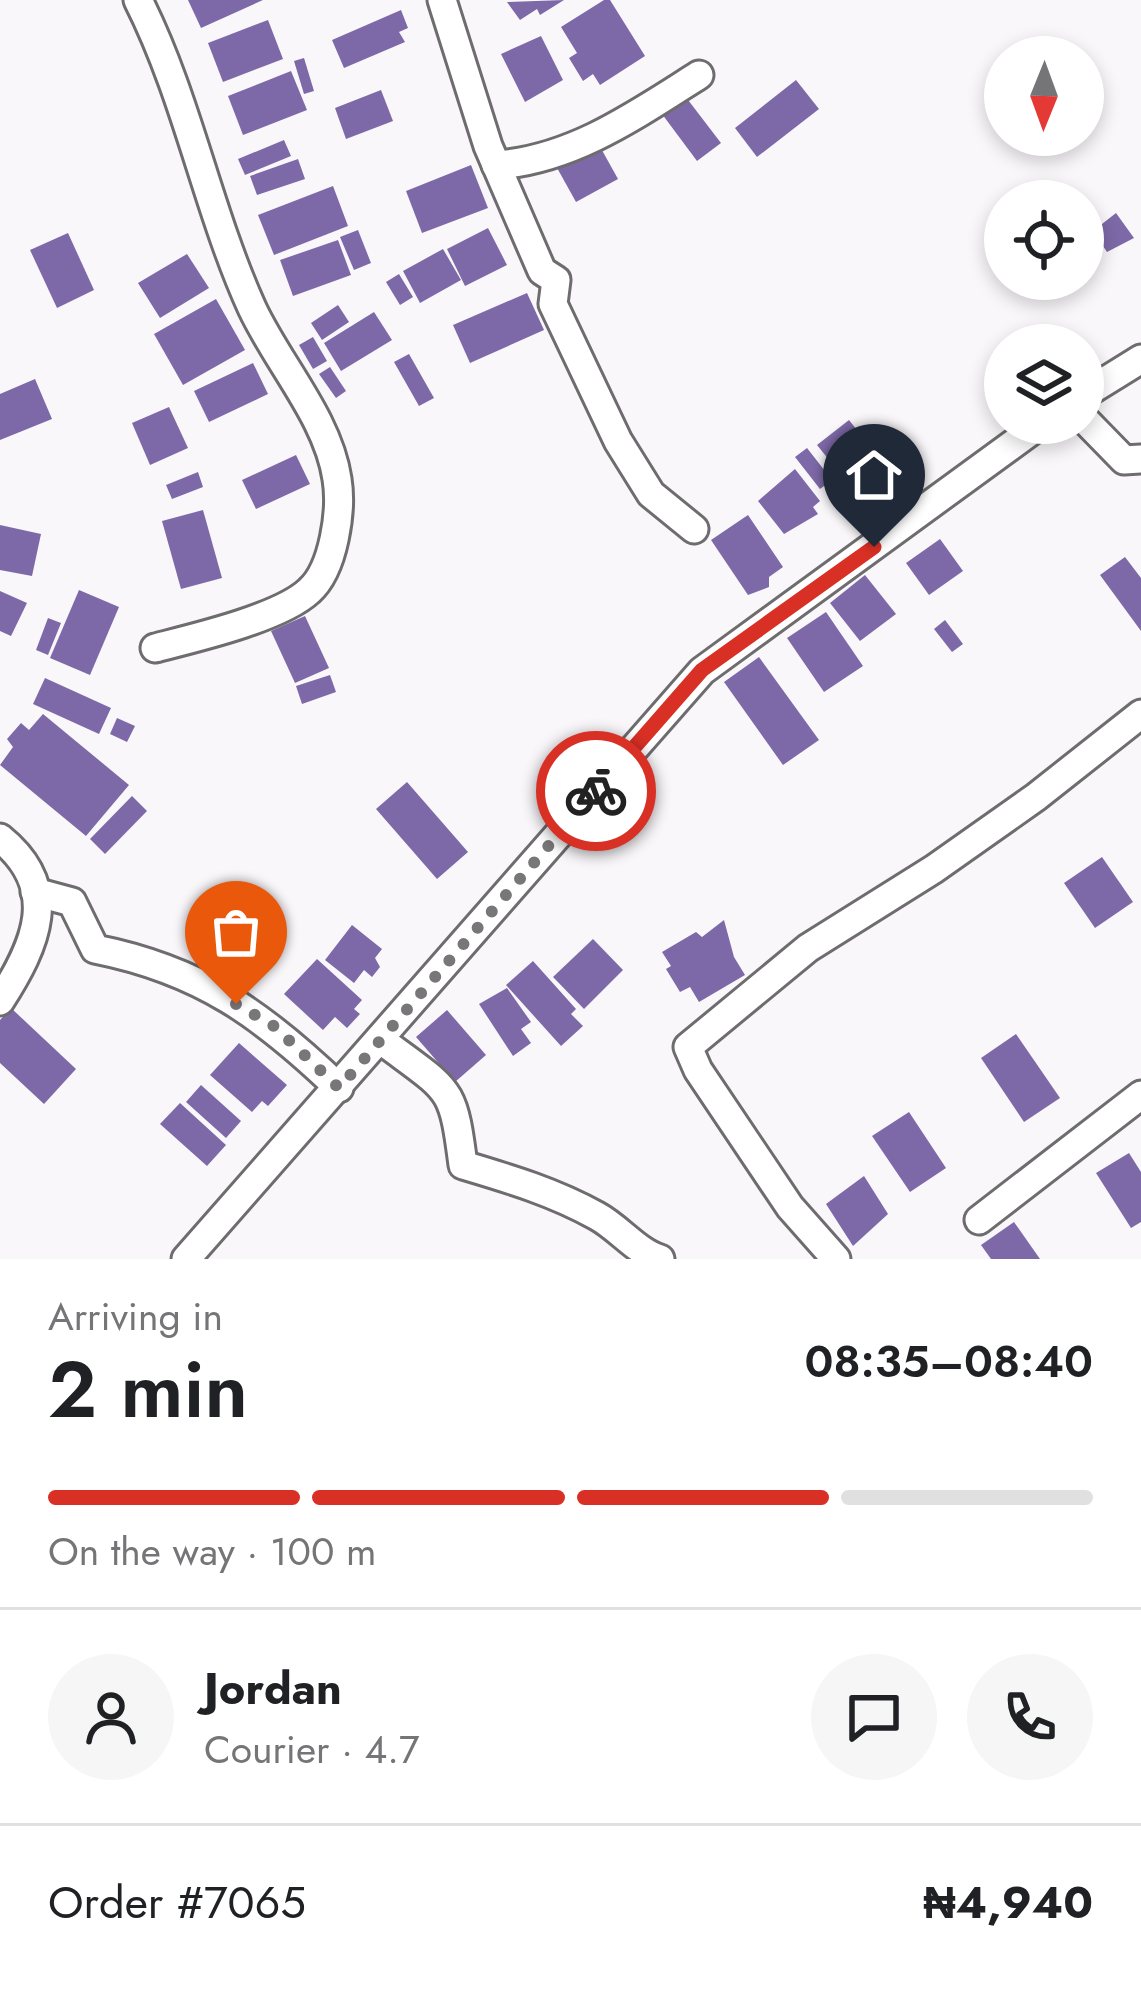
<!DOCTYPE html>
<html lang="en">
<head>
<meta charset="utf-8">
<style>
  :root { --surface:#fff; --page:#f6f6f6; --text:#202124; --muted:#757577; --line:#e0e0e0; --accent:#d93025 }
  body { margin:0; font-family:Jost,sans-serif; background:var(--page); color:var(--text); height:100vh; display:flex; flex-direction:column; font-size:45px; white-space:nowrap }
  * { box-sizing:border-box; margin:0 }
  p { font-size:39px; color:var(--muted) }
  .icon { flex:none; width:66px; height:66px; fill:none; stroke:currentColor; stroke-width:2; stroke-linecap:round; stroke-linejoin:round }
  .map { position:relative; height:1259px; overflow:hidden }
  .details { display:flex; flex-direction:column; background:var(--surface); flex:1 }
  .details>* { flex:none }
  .needle { width:78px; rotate:181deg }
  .fabs { position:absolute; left:984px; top:36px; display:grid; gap:24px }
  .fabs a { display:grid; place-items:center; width:120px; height:120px; border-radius:50%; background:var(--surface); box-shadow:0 6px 18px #0003; font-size:60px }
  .pin { position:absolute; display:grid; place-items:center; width:102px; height:102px; color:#fff; margin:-123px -51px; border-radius:50% 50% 50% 0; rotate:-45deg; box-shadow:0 0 12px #0007 }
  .pin .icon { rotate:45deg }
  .courier { position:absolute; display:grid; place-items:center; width:120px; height:120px; margin:-60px; border:9px solid #d93025; border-radius:50%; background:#fff; color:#222; box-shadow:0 3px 15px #0007 }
  .head em { font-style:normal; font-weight:600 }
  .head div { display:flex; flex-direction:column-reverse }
  .head { display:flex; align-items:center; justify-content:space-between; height:204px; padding:0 48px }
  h1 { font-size:78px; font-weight:600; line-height:90px }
  .bar { display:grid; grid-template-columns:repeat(4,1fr); gap:18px 12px; align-content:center; height:144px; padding:0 48px }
  .bar i { height:15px; border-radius:9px; background:var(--line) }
  .bar .active { background:var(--accent) }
  .bar p { grid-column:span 4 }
  .line { display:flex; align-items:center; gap:30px; padding:0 48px; border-top:3px solid var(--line) }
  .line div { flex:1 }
  .round { display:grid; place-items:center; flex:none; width:126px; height:126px; border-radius:63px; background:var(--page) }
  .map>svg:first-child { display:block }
</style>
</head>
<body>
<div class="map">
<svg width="1141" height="1259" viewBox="0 0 1141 1259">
  <rect width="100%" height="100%" fill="#faf7fb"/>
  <g fill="#7e69a8">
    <path d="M 188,0 L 263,0 L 201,28 Z"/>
    <path d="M 564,0 L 540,15 L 537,9 L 520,20 L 507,2 Z"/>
    <path d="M 604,0 L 610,0 L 645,56 L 600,85 L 593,74 L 583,81 L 569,58 L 577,53 L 561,27 Z"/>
    <path d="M 401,10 L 408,28 L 399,32 L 405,42 L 344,68 L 332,40 Z"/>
    <path d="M 268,20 L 283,59 L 223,82 L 208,43 Z"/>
    <path d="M 541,36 L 563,80 L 525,102 L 501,54 Z"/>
    <path d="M 304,58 L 314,91 L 304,94 L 294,61 Z"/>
    <path d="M 291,71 L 307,110 L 243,135 L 228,96 Z"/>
    <path d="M 796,80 L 819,109 L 757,157 L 735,128 Z"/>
    <path d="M 381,90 L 393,121 L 346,139 L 335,108 Z"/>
    <path d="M 685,96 L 721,143 L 697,161 L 662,114 Z"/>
    <path d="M 284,140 L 291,156 L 245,175 L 238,159 Z"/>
    <path d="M 598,143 L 618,179 L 576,202 L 556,166 Z"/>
    <path d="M 298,159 L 305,179 L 257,195 L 250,176 Z"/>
    <path d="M 471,165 L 488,208 L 422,233 L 406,191 Z"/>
    <path d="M 333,186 L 348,226 L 274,255 L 258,215 Z"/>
    <path d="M 1116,213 L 1134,238 L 1107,252 L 1093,231 Z"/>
    <path d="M 488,228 L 507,265 L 465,286 L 447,249 Z"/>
    <path d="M 358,230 L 371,263 L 354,270 L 340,237 Z"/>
    <path d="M 68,233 L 94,290 L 57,308 L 30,250 Z"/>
    <path d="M 338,240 L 351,275 L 293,296 L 280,260 Z"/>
    <path d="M 443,249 L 461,280 L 420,303 L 403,271 Z"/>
    <path d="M 187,254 L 209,288 L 160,318 L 138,283 Z"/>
    <path d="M 399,274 L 413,297 L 400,305 L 386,282 Z"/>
    <path d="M 527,293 L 544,330 L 470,363 L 453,325 Z"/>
    <path d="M 216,299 L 245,350 L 183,385 L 154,334 Z"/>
    <path d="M 338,305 L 349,322 L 322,340 L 311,323 Z"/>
    <path d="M 374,312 L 392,340 L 341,371 L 324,343 Z"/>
    <path d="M 313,337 L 327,361 L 313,369 L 299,345 Z"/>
    <path d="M 409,354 L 434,398 L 419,406 L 394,362 Z"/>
    <path d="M 253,363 L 268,394 L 209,422 L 194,391 Z"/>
    <path d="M 330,367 L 346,391 L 336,398 L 319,374 Z"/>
    <path d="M 35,379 L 52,419 L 0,440 L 0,394 Z"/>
    <path d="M 169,407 L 188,448 L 150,465 L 132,423 Z"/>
    <path d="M 849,420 L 894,477 L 863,502 L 817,445 Z"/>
    <path d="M 807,448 L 832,480 L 820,489 L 795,457 Z"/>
    <path d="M 296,455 L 310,484 L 256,509 L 242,480 Z"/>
    <path d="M 795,469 L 820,501 L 813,507 L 818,514 L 784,534 L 758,501 Z"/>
    <path d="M 198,472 L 203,487 L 172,499 L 166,485 Z"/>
    <path d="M 203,510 L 222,578 L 181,589 L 162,521 Z"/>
    <path d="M 748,515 L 783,567 L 769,577 L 769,587 L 748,595 L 711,540 Z"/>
    <path d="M 0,525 L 41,534 L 32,576 L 0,570 Z"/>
    <path d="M 940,539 L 963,571 L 929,595 L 906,563 Z"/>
    <path d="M 1125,557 L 1141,578 L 1141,631 L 1100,575 Z"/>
    <path d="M 865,575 L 896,614 L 860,641 L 830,603 Z"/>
    <path d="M 79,590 L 119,607 L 90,675 L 50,658 Z"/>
    <path d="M 0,591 L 27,603 L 11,636 L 0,631 Z"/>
    <path d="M 826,612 L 863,666 L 824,692 L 787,638 Z"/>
    <path d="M 305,616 L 329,668 L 295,683 L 271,631 Z"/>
    <path d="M 48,618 L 61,623 L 48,655 L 36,650 Z"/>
    <path d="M 945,620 L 963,644 L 952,652 L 934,629 Z"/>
    <path d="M 759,657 L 819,740 L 783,765 L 724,682 Z"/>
    <path d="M 330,675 L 336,692 L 302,704 L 296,686 Z"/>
    <path d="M 45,678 L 111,708 L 99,734 L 33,704 Z"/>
    <path d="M 43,714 L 129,785 L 86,836 L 0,765 L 13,747 L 7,739 L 21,723 L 29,730 Z"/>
    <path d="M 117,718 L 135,726 L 127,742 L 110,734 Z"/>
    <path d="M 407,782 L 468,852 L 437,879 L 376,809 Z"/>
    <path d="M 132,796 L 147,811 L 105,854 L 90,839 Z"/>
    <path d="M 1102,857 L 1133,902 L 1095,928 L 1064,883 Z"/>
    <path d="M 724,920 L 734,957 L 745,975 L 699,1002 L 690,987 L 680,992 L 666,969 L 671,966 L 662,952 L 696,932 L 702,937 Z"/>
    <path d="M 352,925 L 382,949 L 375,958 L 380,967 L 372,977 L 364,970 L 354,983 L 325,960 Z"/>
    <path d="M 593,939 L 623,970 L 584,1009 L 553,977 Z"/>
    <path d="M 317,959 L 362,1000 L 354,1009 L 360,1014 L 347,1028 L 335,1017 L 323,1030 L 284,994 Z"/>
    <path d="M 533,961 L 576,1009 L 571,1014 L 583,1026 L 561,1046 L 506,985 Z"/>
    <path d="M 507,988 L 531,1022 L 521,1029 L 531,1043 L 513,1056 L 479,1004 Z"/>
    <path d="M 11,1008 L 76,1069 L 44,1104 L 0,1063 L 0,1020 Z"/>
    <path d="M 447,1010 L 486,1055 L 455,1082 L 416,1037 Z"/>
    <path d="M 1016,1034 L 1060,1098 L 1024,1122 L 981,1058 Z"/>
    <path d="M 239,1043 L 287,1085 L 268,1106 L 262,1101 L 252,1112 L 210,1075 Z"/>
    <path d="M 201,1085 L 241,1121 L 226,1138 L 186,1102 Z"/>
    <path d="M 180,1103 L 226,1145 L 207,1166 L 160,1124 Z"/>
    <path d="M 909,1112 L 946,1168 L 910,1192 L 872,1136 Z"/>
    <path d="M 1129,1153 L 1141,1172 L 1141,1222 L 1131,1228 L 1096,1173 Z"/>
    <path d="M 864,1176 L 888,1214 L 853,1246 L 826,1204 Z"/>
    <path d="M 1014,1222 L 1040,1259 L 991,1259 L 981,1245 Z"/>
  </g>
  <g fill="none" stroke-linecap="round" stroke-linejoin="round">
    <g stroke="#6e6c6f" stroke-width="33">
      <g id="minor">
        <path d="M 138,0 C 188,99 207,209 252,308 C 278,364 328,418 337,479 C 342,510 334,569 309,591 C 280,618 194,638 155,648"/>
        <path d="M 442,0 L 488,146 L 542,271 L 556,280 L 553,304 L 618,441 L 651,494 L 694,529"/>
        <path d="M 496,165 C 572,160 636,115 699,75"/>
        <path d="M 1083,395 L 1141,359"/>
        <path d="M 1083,418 L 1124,460 L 1141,459"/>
        <path d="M 0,838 C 62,888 36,945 0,1001"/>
        <path d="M 35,892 L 72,902 L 95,949 C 201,970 263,1015 339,1088"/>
        <path d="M 389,1046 C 451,1092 453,1087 463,1165 C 510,1179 554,1192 597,1216 C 619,1228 637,1252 660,1259"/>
        <path d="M 979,1220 L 1141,1095"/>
        <path d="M 186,1259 L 702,671 L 1042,423"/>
        <path d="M 836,1259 L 790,1207 L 698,1070 L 688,1047 L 808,948 L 934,869 L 1036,797 L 1141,714"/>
      </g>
    </g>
    <use href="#minor" stroke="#fff" stroke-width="27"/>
  </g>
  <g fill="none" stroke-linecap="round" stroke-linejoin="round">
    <path stroke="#787678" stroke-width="12" stroke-dasharray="0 21.6" d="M 236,1004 L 274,1026 L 339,1088 L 596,791"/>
    <path stroke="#d93025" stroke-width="15" d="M 596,791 L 702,670 L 874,547"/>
  </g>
</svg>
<div class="fabs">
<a><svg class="needle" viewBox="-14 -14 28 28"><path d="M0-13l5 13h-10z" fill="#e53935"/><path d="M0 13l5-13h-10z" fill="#757577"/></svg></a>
<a><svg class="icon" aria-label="locate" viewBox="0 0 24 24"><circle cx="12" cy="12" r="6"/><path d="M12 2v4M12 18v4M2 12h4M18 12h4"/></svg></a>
<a><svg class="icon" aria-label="layers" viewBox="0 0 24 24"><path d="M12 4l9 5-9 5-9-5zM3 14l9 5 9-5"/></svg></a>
</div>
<div class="pin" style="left:236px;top:1004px;background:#ea580c"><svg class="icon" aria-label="bag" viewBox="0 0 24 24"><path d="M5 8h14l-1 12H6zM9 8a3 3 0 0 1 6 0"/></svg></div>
<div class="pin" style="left:874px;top:547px;background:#1f2937"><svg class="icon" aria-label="home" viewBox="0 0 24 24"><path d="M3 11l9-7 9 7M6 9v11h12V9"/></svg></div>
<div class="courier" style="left:596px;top:791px"><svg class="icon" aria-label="bike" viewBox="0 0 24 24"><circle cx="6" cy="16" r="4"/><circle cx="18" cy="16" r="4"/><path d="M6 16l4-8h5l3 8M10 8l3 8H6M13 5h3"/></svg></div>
</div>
<section class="details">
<div class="head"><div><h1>2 min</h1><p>Arriving in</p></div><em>08:35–08:40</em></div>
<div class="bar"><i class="active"></i><i class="active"></i><i class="active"></i><i></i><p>On the way · 100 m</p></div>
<div class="line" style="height:216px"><a class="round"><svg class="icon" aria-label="person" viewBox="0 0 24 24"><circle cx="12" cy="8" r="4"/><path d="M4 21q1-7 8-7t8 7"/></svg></a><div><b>Jordan</b><p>Courier · 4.7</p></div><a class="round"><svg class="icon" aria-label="chat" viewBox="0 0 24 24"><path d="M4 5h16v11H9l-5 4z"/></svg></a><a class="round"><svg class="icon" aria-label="phone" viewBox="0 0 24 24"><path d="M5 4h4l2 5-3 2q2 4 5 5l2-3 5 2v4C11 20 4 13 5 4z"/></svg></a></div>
<div class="line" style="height:156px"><div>Order #7065</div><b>₦4,940</b></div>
</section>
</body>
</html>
